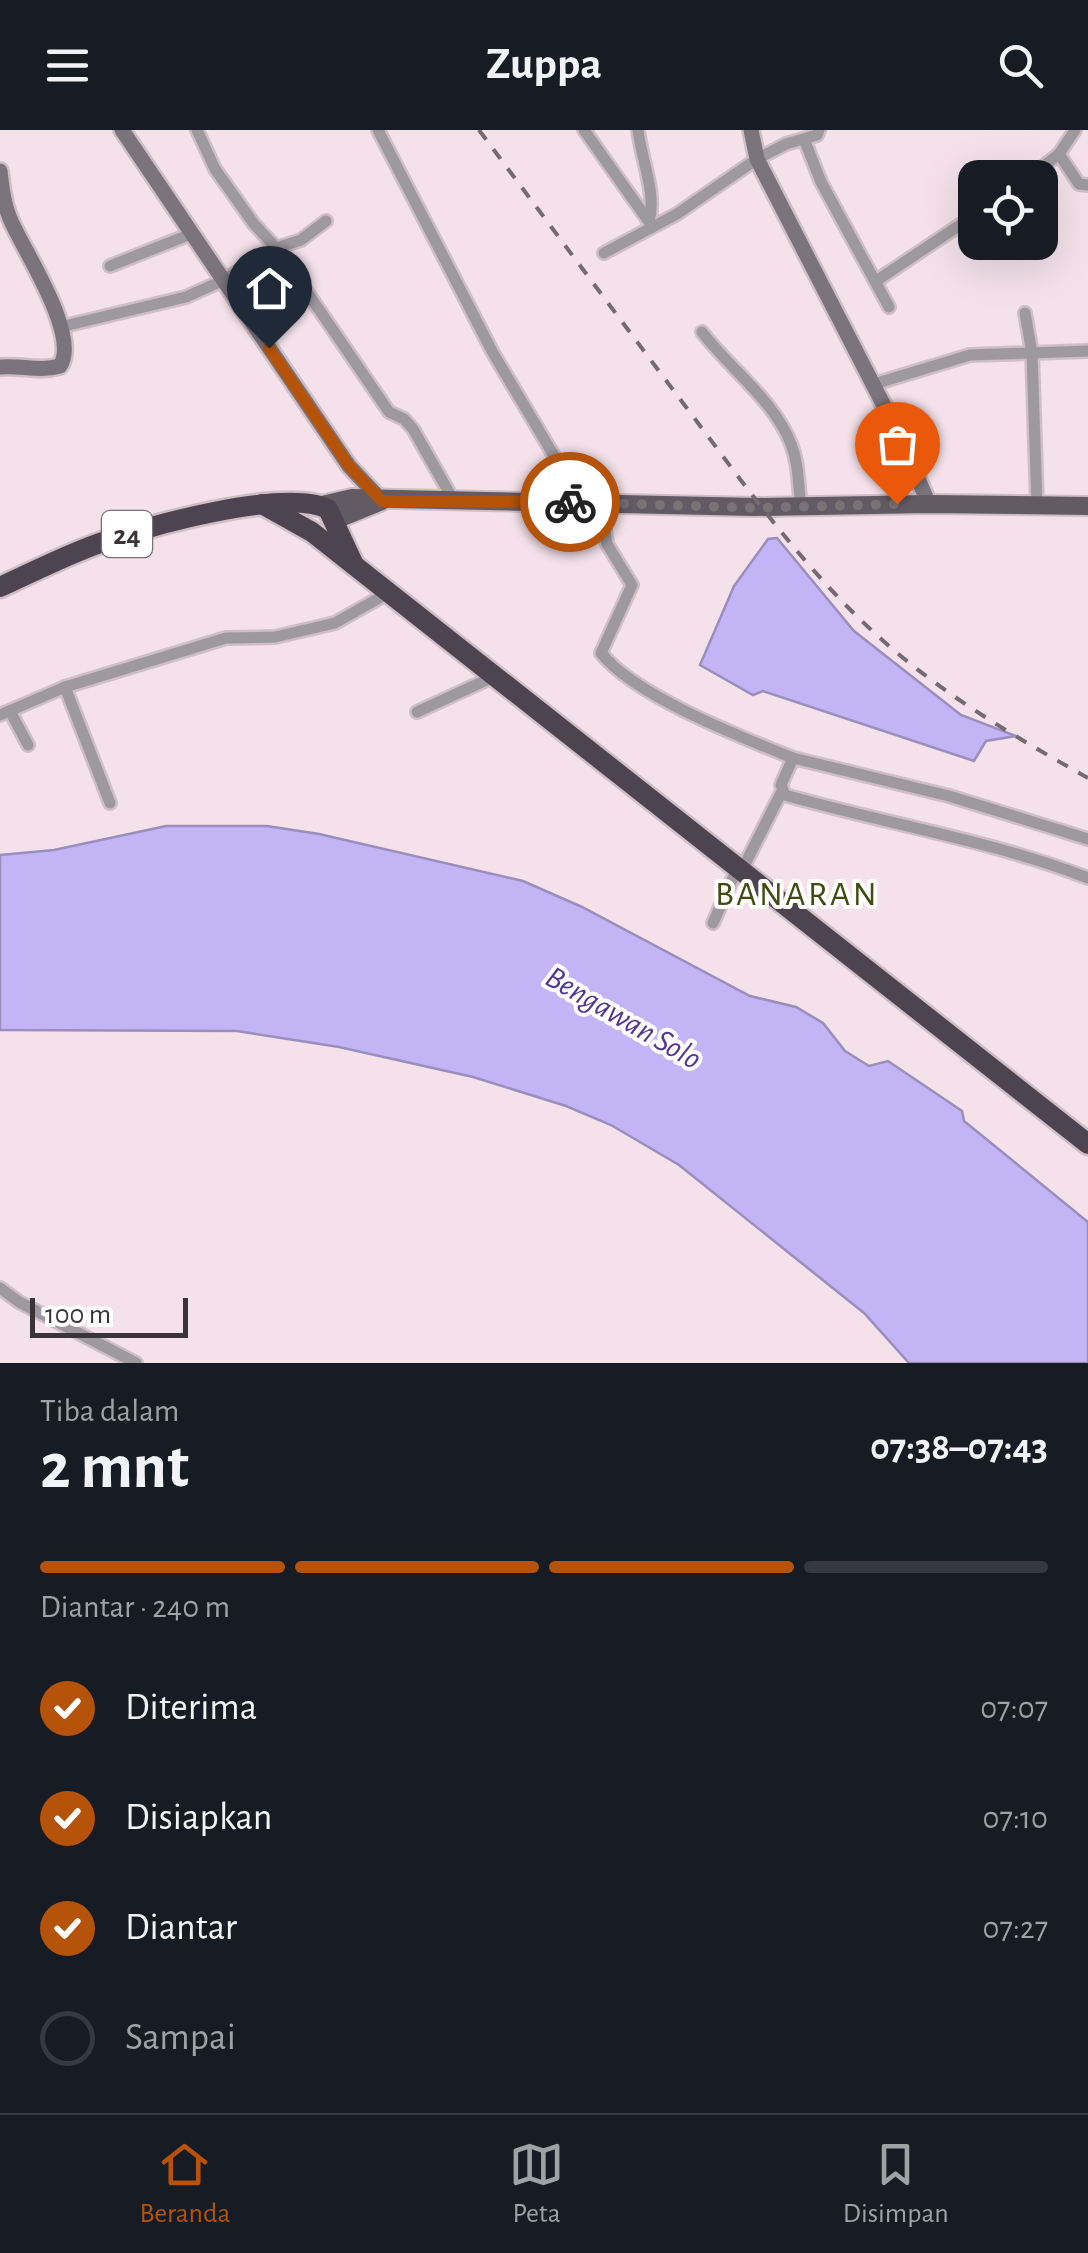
<!DOCTYPE html>
<html lang="id">
<head>
<meta charset="utf-8">
<style>
  :root { --surface:#171b24; --page:#242831; --text:#f1f3f6; --muted:#9ea1a6; --line:#363941; --accent:#b45309 }
  body { margin:0; font-family:"Alegreya Sans",sans-serif; background:var(--page); color:var(--text); height:100vh; display:flex; flex-direction:column; font-size:38px; white-space:nowrap }
  * { box-sizing:border-box; margin:0 }
  p { font-size:32px; color:var(--muted) }
  .icon { flex:none; width:55px; height:55px; fill:none; stroke:currentColor; stroke-width:2; stroke-linecap:round; stroke-linejoin:round }
  .map { position:relative; height:1233px; overflow:hidden }
  .sheet { display:flex; flex-direction:column; background:var(--surface); flex:1 }
  .sheet>* { flex:none }
  .tools { position:absolute; left:958px; top:30px; display:grid; gap:20px }
  .tools a { display:grid; place-items:center; width:100px; height:100px; border-radius:20px; background:var(--surface); box-shadow:0 10px 40px #0002; font-size:50px }
  .scale { position:absolute; left:30px; bottom:25px; width:158px; box-sizing:border-box; padding-left:10px; border:5px solid #3b3437; border-top:0; font-size:28px; line-height:35px; white-space:nowrap; color:#3b3437; -webkit-text-stroke:8px #fff; paint-order:stroke }
  .pin { position:absolute; display:grid; place-items:center; width:85px; height:85px; color:#fff; margin:-102px -42px; border-radius:50% 50% 50% 0; rotate:-45deg; box-shadow:0 0 10px #0007 }
  .pin .icon { rotate:45deg }
  .courier { position:absolute; display:grid; place-items:center; width:100px; height:100px; margin:-50px; border:8px solid #b45309; border-radius:50%; background:#fff; color:#222; box-shadow:0 2px 12px #0007 }
  .headline em { font-style:normal; font-weight:600 }
  .headline div { display:flex; flex-direction:column-reverse }
  .headline { display:flex; align-items:center; justify-content:space-between; height:170px; padding:0 40px }
  h1 { font-size:65px; font-weight:600; line-height:75px }
  .bar { display:grid; grid-template-columns:repeat(4,1fr); gap:15px 10px; align-content:center; height:120px; padding:0 40px }
  .bar i { height:12px; border-radius:8px; background:var(--line) }
  .bar .active { background:var(--accent) }
  .bar p { grid-column:span 4 }
  ol { padding:0 40px; list-style:none }
  li { display:flex; align-items:center; gap:30px; height:110px }
  li p { margin-inline-start:auto }
  li .icon { padding:10px; border-radius:50%; background:var(--accent); color:#fff; stroke-width:4 }
  li:last-child { color:var(--muted) }
  li i { width:55px; height:55px; border:5px solid var(--line); border-radius:50% }
  header { display:flex; justify-content:space-between; align-items:center; height:130px; padding:0 40px; background:var(--surface); font-size:45px; font-weight:600 }
  .tab-bar { display:flex; justify-content:space-around; align-items:center; height:140px; border-top:2px solid var(--line); background:var(--surface); font-size:28px; color:var(--muted) }
  .tab-bar a { display:grid; justify-items:center; gap:5px }
  .tab-bar .active { color:var(--accent) }
  .map>svg:first-child { display:block }
</style>
</head>
<body>
<header><svg class="icon" aria-label="menu" viewBox="0 0 24 24"><path d="M4 6h16M4 12h16M4 18h16"/></svg>Zuppa<svg class="icon" aria-label="search" viewBox="0 0 24 24"><circle cx="10" cy="10" r="6"/><path d="M15 15l6 6"/></svg></header>
<div class="map">
<svg width="1088" height="1233" viewBox="0 0 1088 1233">
  <rect width="100%" height="100%" fill="#f4e1e9"/>
  <g fill="#c2b4f5" stroke="#9a8ebc" stroke-width="2.5">
    <path d="M 777,408 L 854,501 L 961,585 L 1016,606 L 986,611 L 974,631 L 763,561 L 753,565 L 700,535 L 734,456 L 768,409 Z"/>
    <path d="M 166,696 L 267,696 L 319,704 L 523,751 L 582,777 L 750,866 L 796,877 L 823,893 L 845,921 L 869,936 L 888,931 L 962,981 L 964,991 L 1088,1092 L 1088,1233 L 909,1233 L 864,1183 L 679,1035 L 611,995 L 566,976 L 473,947 L 339,917 L 237,901 L 0,900 L 0,725 L 54,720 Z"/>
  </g>
  <g fill="none" stroke-linecap="round" stroke-linejoin="round">
    <g stroke="#cfbec5" stroke-width="16">
      <g id="street">
        <path d="M 197,0 L 215,39 L 254,94 L 279,121 L 389,282 L 404,289 L 413,299 L 454,371"/>
        <path d="M 378,0 L 493,223 L 582,373"/>
        <path d="M 584,0 L 652,96"/>
        <path d="M 638,0 C 641,28 657,65 649,91"/>
        <path d="M 804,9 L 821,52 L 889,177"/>
        <path d="M 1059,24 L 1079,54 L 1088,55"/>
        <path d="M 1029,48 L 1059,24 L 1075,0"/>
        <path d="M 604,123 L 677,84 L 757,29 L 786,14 L 817,5 L 819,0"/>
        <path d="M 110,136 L 191,104"/>
        <path d="M 876,151 L 975,85"/>
        <path d="M 1025,183 L 1032,223 L 1037,375"/>
        <path d="M 60,197 L 186,167 L 224,150 L 276,118 L 301,110 L 326,91"/>
        <path d="M 702,202 C 729,238 774,270 791,314 C 799,334 798,355 801,377"/>
        <path d="M 874,254 L 970,225 L 1088,221"/>
        <path d="M 601,373 L 607,414 L 632,455 L 601,523 C 635,566 741,607 793,628 L 781,655 L 785,665 C 886,694 990,710 1088,748"/>
        <path d="M 65,557 L 110,673"/>
        <path d="M 10,581 L 28,615"/>
        <path d="M 417,582 L 493,547"/>
        <path d="M 0,585 L 65,557 L 226,508 L 275,507 L 335,493 L 388,463"/>
        <path d="M 793,628 L 949,666 L 1088,709"/>
        <path d="M 741,742 L 782,661"/>
        <path d="M 713,793 L 737,739"/>
        <path d="M 0,1158 L 19,1172 L 136,1233"/>
      </g>
    </g>
    <g stroke="#cfbec5" stroke-width="20">
      <g id="secondary">
        <path d="M 122,0 L 349,336 L 382,371"/>
        <path d="M 751,0 L 757,29 L 897,301 L 929,374"/>
        <path d="M 0,41 C 2,58 4,77 12,93 C 26,124 80,206 60,236 C 39,242 22,235 0,237"/>
      </g>
    </g>
    <g stroke="#cfbec5" stroke-width="22">
      <g id="primary">
        <path d="M 318,376 L 352,368 L 755,377 L 929,374 L 1088,376"/>
        <path d="M 333,391 L 382,371"/>
      </g>
    </g>
    <g stroke="#cfbec5" stroke-width="25">
      <g id="highway">
        <path d="M 262,374 L 312,402 L 1088,1014"/>
        <path d="M 0,457 C 33,442 66,425 100,413 C 147,396 284,358 328,379 L 354,435"/>
      </g>
    </g>
    <use href="#street" stroke="#9e999f" stroke-width="11"/>
    <use href="#secondary" stroke="#7b747d" stroke-width="15"/>
    <use href="#primary" stroke="#635a64" stroke-width="18"/>
    <use href="#highway" stroke="#4e4350" stroke-width="20"/>
    <path stroke="#756a6f" stroke-width="4" stroke-dasharray="12 12" stroke-linecap="butt" d="M 479,0 C 552,98 625,196 698,293 C 754,368 810,445 880,508 C 942,564 1015,607 1088,648"/>
  </g>
  <g fill="none" stroke-linecap="round" stroke-linejoin="round">
    <path stroke="#7c7175" stroke-width="10" stroke-dasharray="0 18" d="M 570,372 L 755,378 L 897,374"/>
    <path stroke="#b45309" stroke-width="12" d="M 269,218 L 349,336 L 382,371 L 570,372"/>
  </g>
  <g text-anchor="middle" stroke-width="8" stroke-linejoin="round" paint-order="stroke">
    <rect fill="#fff" stroke="#767173" stroke-width="2.5" x="102" y="381" width="50" height="46" rx="8"/>
    <g font-size="28" font-weight="bold" fill="#3b3437">
      <text x="127" y="414">24</text>
    </g>
    <g font-size="32" font-style="italic" fill="#543792" stroke="#fff">
      <text transform="translate(624 887) rotate(30)" y="11">Bengawan Solo</text>
    </g>
    <g font-size="35" letter-spacing="2.5" fill="#3f4b12" stroke="#fff">
      <text x="797" y="775">BANARAN</text>
    </g>
  </g>
</svg>
<div class="tools">
<a><svg class="icon" aria-label="locate" viewBox="0 0 24 24"><circle cx="12" cy="12" r="6"/><path d="M12 2v4M12 18v4M2 12h4M18 12h4"/></svg></a>
</div>
<div class="scale">100 m</div>
<div class="pin" style="left:897px;top:374px;background:#ea580c"><svg class="icon" aria-label="bag" viewBox="0 0 24 24"><path d="M5 8h14l-1 12H6zM9 8a3 3 0 0 1 6 0"/></svg></div>
<div class="pin" style="left:269px;top:218px;background:#1f2937"><svg class="icon" aria-label="home" viewBox="0 0 24 24"><path d="M3 11l9-7 9 7M6 9v11h12V9"/></svg></div>
<div class="courier" style="left:570px;top:372px"><svg class="icon" aria-label="bike" viewBox="0 0 24 24"><circle cx="6" cy="16" r="4"/><circle cx="18" cy="16" r="4"/><path d="M6 16l4-8h5l3 8M10 8l3 8H6M13 5h3"/></svg></div>
</div>
<section class="sheet">
<div class="headline"><div><h1>2 mnt</h1><p>Tiba dalam</p></div><em>07:38–07:43</em></div>
<div class="bar"><i class="active"></i><i class="active"></i><i class="active"></i><i></i><p>Diantar · 240 m</p></div>
<ol>
<li><svg class="icon" aria-label="check" viewBox="0 0 24 24"><path d="M5 12l5 5 9-10"/></svg>Diterima<p>07:07</p></li>
<li><svg class="icon" aria-label="check" viewBox="0 0 24 24"><path d="M5 12l5 5 9-10"/></svg>Disiapkan<p>07:10</p></li>
<li><svg class="icon" aria-label="check" viewBox="0 0 24 24"><path d="M5 12l5 5 9-10"/></svg>Diantar<p>07:27</p></li>
<li><i></i>Sampai</li>
</ol>
</section>
<nav class="tab-bar">
<a class="active"><svg class="icon" aria-label="home" viewBox="0 0 24 24"><path d="M3 11l9-7 9 7M6 9v11h12V9"/></svg>Beranda</a>
<a><svg class="icon" aria-label="map" viewBox="0 0 24 24"><path d="M3 6l6-2 6 2 6-2v14l-6 2-6-2-6 2zM9 4v14M15 6v14"/></svg>Peta</a>
<a><svg class="icon" aria-label="saved" viewBox="0 0 24 24"><path d="M7 4h10v16l-5-4-5 4z"/></svg>Disimpan</a>
</nav>
</body>
</html>
